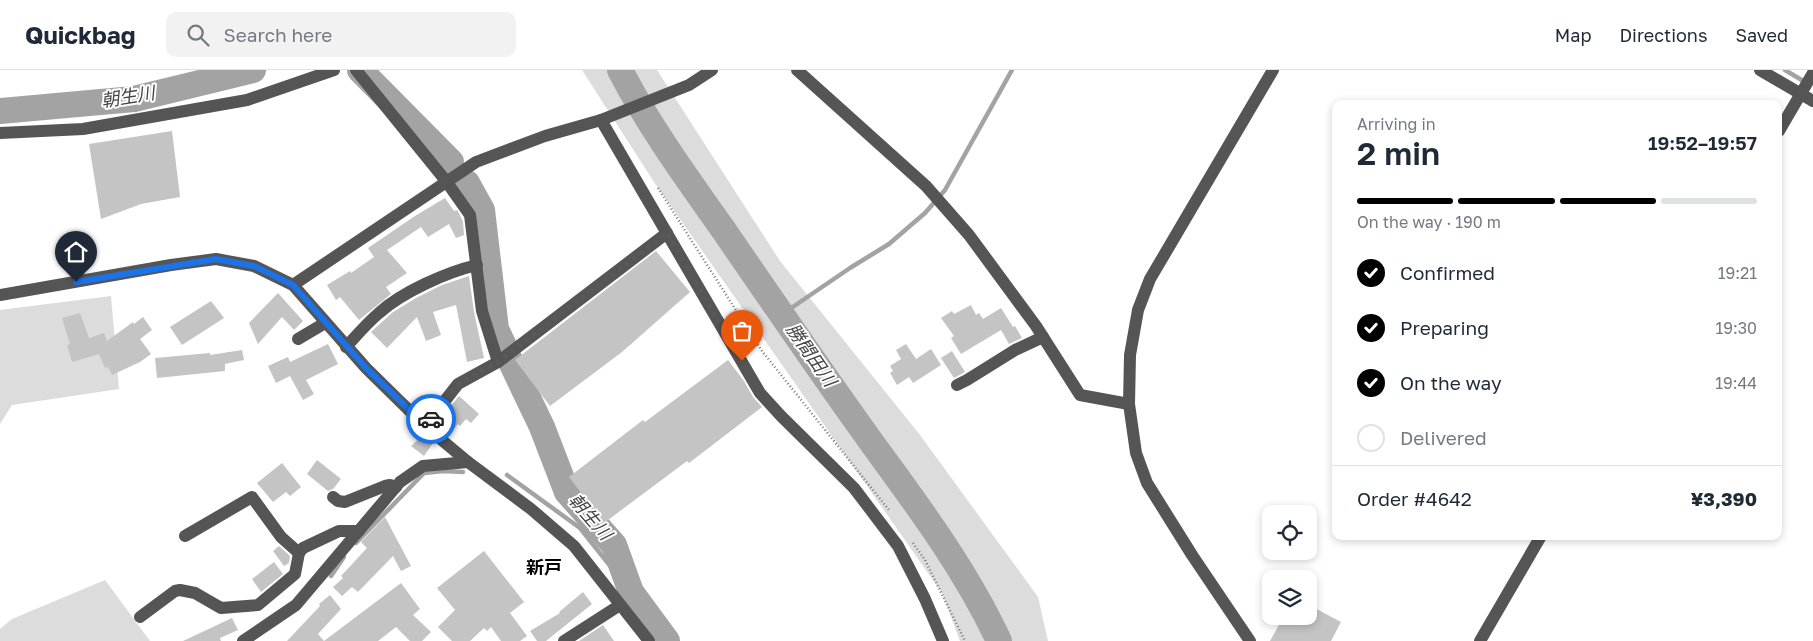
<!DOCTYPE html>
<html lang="en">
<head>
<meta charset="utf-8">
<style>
  :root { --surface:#fff; --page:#f2f2f3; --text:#1f2937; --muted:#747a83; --line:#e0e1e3; --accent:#000 }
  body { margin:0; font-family:"Golos Text","Noto Sans JP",sans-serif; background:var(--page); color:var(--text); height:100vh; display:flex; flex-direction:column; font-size:19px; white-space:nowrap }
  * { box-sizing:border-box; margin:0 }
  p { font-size:16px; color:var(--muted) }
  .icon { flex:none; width:28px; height:28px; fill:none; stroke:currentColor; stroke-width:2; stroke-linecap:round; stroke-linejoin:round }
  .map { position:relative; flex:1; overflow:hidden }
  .side { position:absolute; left:1332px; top:30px; width:450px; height:440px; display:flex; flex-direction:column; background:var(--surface); border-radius:10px; box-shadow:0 2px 8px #0003 }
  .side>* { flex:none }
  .buttons { position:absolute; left:1262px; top:435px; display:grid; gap:10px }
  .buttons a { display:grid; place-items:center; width:55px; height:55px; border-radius:10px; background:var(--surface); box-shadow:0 2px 8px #0003; font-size:25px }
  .pin { position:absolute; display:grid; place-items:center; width:42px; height:42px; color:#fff; margin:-51px -21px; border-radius:50% 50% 50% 0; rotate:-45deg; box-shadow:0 0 5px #0007 }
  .pin .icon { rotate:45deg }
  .courier { position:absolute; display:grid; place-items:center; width:50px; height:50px; margin:-25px; border:4px solid #1a73e8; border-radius:50%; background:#fff; color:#222; box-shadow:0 1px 6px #0007 }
  .summary em { font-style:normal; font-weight:600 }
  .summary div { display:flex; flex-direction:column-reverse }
  .summary { display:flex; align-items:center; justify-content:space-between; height:85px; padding:0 25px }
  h1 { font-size:32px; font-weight:600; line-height:38px }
  .bar { display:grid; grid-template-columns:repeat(4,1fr); gap:8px 5px; align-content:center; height:60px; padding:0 25px }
  .bar i { height:6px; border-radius:4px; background:var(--line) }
  .bar .active { background:var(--accent) }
  .bar p { grid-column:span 4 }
  .line { display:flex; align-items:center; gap:12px; padding:0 25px; border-top:1px solid var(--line) }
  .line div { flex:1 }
  ol { padding:0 25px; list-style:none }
  li { display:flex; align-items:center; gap:15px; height:55px }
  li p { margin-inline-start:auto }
  li .icon { padding:5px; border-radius:50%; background:var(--accent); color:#fff; stroke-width:4 }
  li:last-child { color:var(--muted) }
  li i { width:28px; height:28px; border:2px solid var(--line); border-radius:50% }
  header { display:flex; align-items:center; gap:30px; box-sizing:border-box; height:70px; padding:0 25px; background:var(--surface); border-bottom:1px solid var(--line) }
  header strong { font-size:24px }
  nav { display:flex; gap:28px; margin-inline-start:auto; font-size:18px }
  .search { width:350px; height:45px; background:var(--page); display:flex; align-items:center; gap:12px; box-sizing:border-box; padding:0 18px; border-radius:10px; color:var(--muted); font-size:19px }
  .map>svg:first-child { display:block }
</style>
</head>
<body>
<header>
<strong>Quickbag</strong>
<div class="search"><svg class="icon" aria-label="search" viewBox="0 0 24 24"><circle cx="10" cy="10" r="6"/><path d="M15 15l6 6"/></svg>Search here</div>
<nav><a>Map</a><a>Directions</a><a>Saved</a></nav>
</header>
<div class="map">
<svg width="1813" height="571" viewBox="0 0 1813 571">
  <rect width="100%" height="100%" fill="#fff"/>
  <g fill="#dcdcdc">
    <path d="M 582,0 L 657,0 L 780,191 L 920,365 L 1038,527 L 1048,571 L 960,571 L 942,523 L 654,112 Z"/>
    <path d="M 111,226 L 119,319 L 12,335 L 0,354 L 0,240 Z"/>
    <path d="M 105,510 L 150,571 L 0,571 L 0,559 L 12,549 Z"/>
  </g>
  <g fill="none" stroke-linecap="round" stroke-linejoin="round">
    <g stroke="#a3a3a3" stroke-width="4.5">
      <path d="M 1785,0 L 1805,12"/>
      <path d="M 781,245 L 850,198 L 889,174 L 925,143 L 945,120 L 1012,0"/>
      <path d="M 507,405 L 580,458 L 631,522"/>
      <path d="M 356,473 L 424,403 L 444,401 L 463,402"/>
      <path d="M 331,506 L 344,487"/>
    </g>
    <g stroke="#a3a3a3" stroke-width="26">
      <path d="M 360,0 L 451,92"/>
      <path d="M 620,0 C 650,58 689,111 727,165 C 775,235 823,305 872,373 C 918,436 966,500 999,571"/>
      <path d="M 0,41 L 134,29 L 253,0"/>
      <path d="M 467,113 L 482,140 L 496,259 L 506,280"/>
      <path d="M 510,290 L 542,357 L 567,422 L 614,475 L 631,522 L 667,571"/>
    </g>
  </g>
  <g fill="#c4c4c4">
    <path d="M 172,61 L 180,127 L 141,134 L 101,149 L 89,74 Z"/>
    <path d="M 445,128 L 454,141 L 457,140 L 459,143 L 463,152 L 464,165 L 456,168 L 449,154 L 428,167 L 421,157 L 387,180 L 407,203 L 386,217 L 391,224 L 359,250 L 340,227 L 336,230 L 327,215 L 350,201 L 351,203 L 374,187 L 368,178 L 415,146 Z"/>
    <path d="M 656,181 L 690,222 L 622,282 L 550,336 L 515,290 Z"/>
    <path d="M 469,206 L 474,242 L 484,288 L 467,292 L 456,235 L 433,242 L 441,265 L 426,271 L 417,247 L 387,278 L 371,262 L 393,242 L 416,228 L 442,215 Z"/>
    <path d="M 278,223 L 303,251 L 294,260 L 282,247 L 258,274 L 249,253 Z"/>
    <path d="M 211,231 L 224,248 L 182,275 L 170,257 Z"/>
    <path d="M 971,235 L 976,245 L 979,243 L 983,249 L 1001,238 L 1013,257 L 1015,256 L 1022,268 L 1009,274 L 1001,260 L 961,284 L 951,268 L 954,266 L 941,248 L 952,241 L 954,244 Z"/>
    <path d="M 80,243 L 89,268 L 104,263 L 107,271 L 133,252 L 134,254 L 143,247 L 152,260 L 140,269 L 151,284 L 140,292 L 112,305 L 108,297 L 105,298 L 99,284 L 72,292 L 67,275 L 70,274 L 62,248 Z"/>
    <path d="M 328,274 L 338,294 L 306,310 L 314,324 L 303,330 L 290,306 L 276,313 L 268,296 L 288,287 L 290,292 Z"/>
    <path d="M 906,274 L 916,289 L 931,279 L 941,295 L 913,313 L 909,307 L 897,315 L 890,303 L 893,301 L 890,296 L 901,289 L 896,280 Z"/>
    <path d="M 242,280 L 244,290 L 225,294 L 225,301 L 157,308 L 155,288 L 210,283 L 210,285 Z"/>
    <path d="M 952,281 L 965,302 L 954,308 L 941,288 Z"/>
    <path d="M 728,290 L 744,311 L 753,327 L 762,337 L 689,393 L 687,391 L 604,453 L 569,407 L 643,350 L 645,352 Z"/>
    <path d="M 459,326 L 479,344 L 471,353 L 466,349 L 460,356 L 458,354 L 451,362 L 443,356 L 442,359 L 436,355 Z"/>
    <path d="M 423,365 L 433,373 L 424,386 L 411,376 Z"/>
    <path d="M 317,390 L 341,409 L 333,419 L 328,421 L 307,404 Z"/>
    <path d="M 282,393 L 301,417 L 290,426 L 286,422 L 273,432 L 257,413 Z"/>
    <path d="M 385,447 L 411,496 L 401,501 L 393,486 L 358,522 L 352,517 L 342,526 L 333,517 L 343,508 L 341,506 L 367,478 L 361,472 Z"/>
    <path d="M 279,476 L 290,486 L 289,493 L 284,496 L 273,481 Z"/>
    <path d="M 484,481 L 524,532 L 510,543 L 527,566 L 520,571 L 501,571 L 491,557 L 487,561 L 484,558 L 470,571 L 452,571 L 438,557 L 455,540 L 437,518 Z"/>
    <path d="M 274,492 L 283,504 L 261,522 L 252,509 Z"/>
    <path d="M 401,513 L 420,539 L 413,545 L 431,562 L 422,571 L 410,571 L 396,557 L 378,571 L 287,571 L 320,536 L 319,534 L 330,525 L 341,539 L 318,564 L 324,571 Z"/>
    <path d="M 583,522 L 592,534 L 546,571 L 537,571 L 530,561 L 560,543 L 559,542 Z"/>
    <path d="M 1309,535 L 1341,552 L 1331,571 L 1270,571 L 1284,546 L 1309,546 Z"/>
    <path d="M 232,548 L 238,560 L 220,568 L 221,571 L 183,571 Z"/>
    <path d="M 603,555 L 614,571 L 579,571 Z"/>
  </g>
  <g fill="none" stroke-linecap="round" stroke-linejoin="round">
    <g stroke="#777" stroke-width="2.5" stroke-dasharray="1 2.5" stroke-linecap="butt">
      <path d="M 658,118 L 762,281 L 889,440"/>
      <path d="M 913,473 L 925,490 L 965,571"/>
    </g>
    <g stroke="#555" stroke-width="12">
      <path d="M 356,0 L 446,111 L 470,145 L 482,241 L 498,292 L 458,314 L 425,356"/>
      <path d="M 797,0 L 926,116 L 969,165 L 1036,256 L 1080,325 L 1129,334"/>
      <path d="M 1760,0 L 1813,31"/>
      <path d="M 601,50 L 760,323 L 781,346 L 854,418 L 898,476 L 925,529 L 943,571"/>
      <path d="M 1779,61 L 1813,3"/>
      <path d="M 0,63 L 83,59 L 247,30 L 334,0"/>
      <path d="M 293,215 L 476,92 L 545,66 L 601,50 L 689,15 L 712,0"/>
      <path d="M 0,225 L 171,195 L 216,189 L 254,196 L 293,215 L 366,298 L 425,356 L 468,392 L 531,439 L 574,476 L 649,571"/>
      <path d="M 298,269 L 325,253"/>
      <path d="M 346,277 C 357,265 367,253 379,243 C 402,222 447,202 477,195"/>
      <path d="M 498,292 L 667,163"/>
      <path d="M 957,315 L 967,310 L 1015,280 L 1043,267"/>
      <path d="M 333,427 L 338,431 L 345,432 L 385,416 L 390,415 L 396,417"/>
      <path d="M 185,466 L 252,427 L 281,467 L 299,483"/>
      <path d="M 140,547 L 175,521 L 180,520 L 195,523 L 221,538 L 258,535 L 295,504 L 299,483 L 303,478 L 339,461 L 359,461"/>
      <path d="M 243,571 L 296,535 L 400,412 L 423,396 L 468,392"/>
      <path d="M 564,571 L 620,535"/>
      <path d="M 1250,571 L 1192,485 L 1147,413 L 1136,383 L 1129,334 L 1130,285 L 1138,240 L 1150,209 L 1273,0"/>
      <path d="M 1480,571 L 1541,466"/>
    </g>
  </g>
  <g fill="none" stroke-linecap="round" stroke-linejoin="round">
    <path stroke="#595959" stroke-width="5" stroke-dasharray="0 9" d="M 431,349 L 458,314 L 498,292 L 667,163 L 742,291"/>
    <path stroke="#1a73e8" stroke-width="6" d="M 76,212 L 216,189 L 254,196 L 293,215 L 366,298 L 426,356 L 431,349"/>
  </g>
  <g text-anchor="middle" stroke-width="4" stroke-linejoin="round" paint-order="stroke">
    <g font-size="18" font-style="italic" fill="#444" stroke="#fff">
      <text transform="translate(128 27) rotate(-9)" y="6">朝生川</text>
      <text transform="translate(811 285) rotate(55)" y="6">勝間田川</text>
      <text transform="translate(590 447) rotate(49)" y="6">朝生川</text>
    </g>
    <g font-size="18" font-weight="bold" fill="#000" stroke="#fff">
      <text x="544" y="504">新戸</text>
    </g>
  </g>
</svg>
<div class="buttons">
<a><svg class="icon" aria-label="locate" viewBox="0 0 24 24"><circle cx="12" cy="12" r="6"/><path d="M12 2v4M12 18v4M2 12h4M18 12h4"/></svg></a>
<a><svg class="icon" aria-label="layers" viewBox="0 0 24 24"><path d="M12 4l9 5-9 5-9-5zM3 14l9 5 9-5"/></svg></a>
</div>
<div class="pin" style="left:742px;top:291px;background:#ea580c"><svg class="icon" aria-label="bag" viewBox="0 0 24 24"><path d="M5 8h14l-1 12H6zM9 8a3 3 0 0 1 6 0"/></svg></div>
<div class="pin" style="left:76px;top:212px;background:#1f2937"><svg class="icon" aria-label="home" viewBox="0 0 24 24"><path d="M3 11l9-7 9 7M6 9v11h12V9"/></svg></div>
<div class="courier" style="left:431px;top:349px"><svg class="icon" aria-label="car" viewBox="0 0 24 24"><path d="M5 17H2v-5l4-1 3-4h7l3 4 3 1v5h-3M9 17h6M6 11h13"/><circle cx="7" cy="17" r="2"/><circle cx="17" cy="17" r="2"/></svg></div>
<section class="side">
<div class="summary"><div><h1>2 min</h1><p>Arriving in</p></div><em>19:52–19:57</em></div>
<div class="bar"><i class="active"></i><i class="active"></i><i class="active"></i><i></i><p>On the way · 190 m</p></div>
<ol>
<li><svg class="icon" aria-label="check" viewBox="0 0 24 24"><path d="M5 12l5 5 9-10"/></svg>Confirmed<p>19:21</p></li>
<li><svg class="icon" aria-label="check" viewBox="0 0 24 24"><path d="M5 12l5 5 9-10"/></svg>Preparing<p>19:30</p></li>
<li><svg class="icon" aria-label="check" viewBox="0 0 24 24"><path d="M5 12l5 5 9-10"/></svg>On the way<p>19:44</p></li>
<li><i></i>Delivered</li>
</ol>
<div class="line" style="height:65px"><div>Order #4642</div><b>¥3,390</b></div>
</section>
</div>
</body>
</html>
